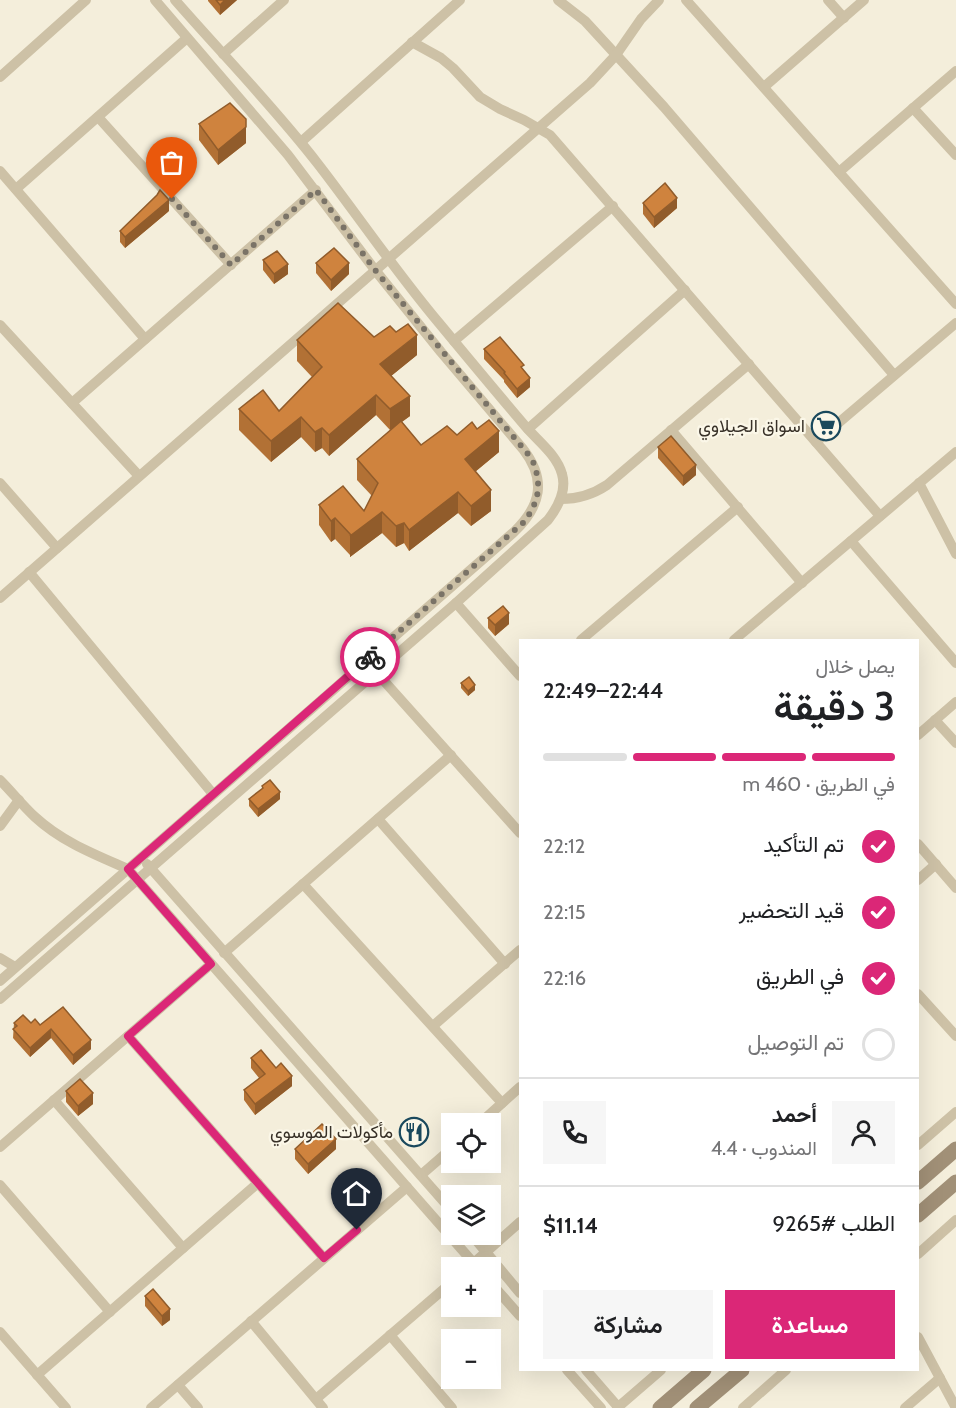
<!DOCTYPE html>
<html lang="ar">
<head>
<meta charset="utf-8">
<style>
  :root { --surface:#fff; --page:#f6f6f6; --text:#202124; --muted:#757577; --line:#e0e0e0; --accent:#db2777 }
  body { margin:0; font-family:Cabin,Vazirmatn,sans-serif; background:var(--page); color:var(--text); direction:rtl; height:100vh; display:flex; flex-direction:column; font-size:22px; white-space:nowrap }
  * { box-sizing:border-box; margin:0 }
  p { font-size:20px; color:var(--muted) }
  .icon { flex:none; width:33px; height:33px; fill:none; stroke:currentColor; stroke-width:2; stroke-linecap:round; stroke-linejoin:round }
  .map { position:relative; flex:1; overflow:hidden; direction:ltr }
  .sheet { position:absolute; left:519px; top:639px; width:400px; height:732px; display:flex; flex-direction:column; background:var(--surface); border-radius:0px; box-shadow:0 6px 24px #0002; direction:rtl }
  .sheet>* { flex:none }
  .tools { position:absolute; left:441px; top:1113px; display:grid; gap:12px }
  .tools a { display:grid; place-items:center; width:60px; height:60px; border-radius:0px; background:var(--surface); box-shadow:0 6px 24px #0002; font-size:30px }
  .pin { position:absolute; display:grid; place-items:center; width:51px; height:51px; color:#fff; margin:-62px -26px; border-radius:50% 50% 50% 0; rotate:-45deg; box-shadow:0 0 6px #0007 }
  .pin .icon { rotate:45deg }
  .courier { position:absolute; display:grid; place-items:center; width:60px; height:60px; margin:-30px; border:4px solid #db2777; border-radius:50%; background:#fff; color:#222; box-shadow:0 2px 8px #0007 }
  .head em { font-style:normal; font-weight:600 }
  .head div { display:flex; flex-direction:column-reverse }
  .head { display:flex; align-items:center; justify-content:space-between; height:102px; padding:0 24px }
  h1 { font-size:39px; font-weight:600; line-height:45px }
  .bar { display:grid; grid-template-columns:repeat(4,1fr); gap:9px 6px; align-content:center; height:72px; padding:0 24px }
  .bar i { height:8px; border-radius:4px; background:var(--line) }
  .bar .selected { background:var(--accent) }
  .bar p { grid-column:span 4 }
  .line { display:flex; align-items:center; gap:15px; padding:0 24px; border-top:2px solid var(--line) }
  .line div { flex:1 }
  .round { display:grid; place-items:center; flex:none; width:63px; height:63px; border-radius:0px; background:var(--page) }
  ol { padding:0 24px; list-style:none }
  li { display:flex; align-items:center; gap:18px; height:66px }
  li p { margin-inline-start:auto }
  li .icon { padding:6px; border-radius:50%; background:var(--accent); color:#fff; stroke-width:4 }
  li:last-child { color:var(--muted) }
  li i { width:33px; height:33px; border:3px solid var(--line); border-radius:50% }
  .primary-button { display:flex; gap:12px; margin-top:auto; padding:12px 24px }
  .primary-button a { flex:1; height:69px; border-radius:0px; background:var(--accent); color:#fff; font-size:24px; font-weight:600; line-height:69px; text-align:center }
  .primary-button a+a { background:var(--page); color:var(--text) }
  .map>svg:first-child { display:block }
</style>
</head>
<body>
<div class="map">
<svg width="956" height="1408" viewBox="0 0 956 1408">
  <rect width="100%" height="100%" fill="#f4eedb"/>
  <g fill="none" stroke-linecap="round" stroke-linejoin="round">
    <g stroke="#cdc1a6" stroke-width="10">
      <path d="M 558,0 L 585,21 L 664,107 L 894,375"/>
      <path d="M 686,0 L 956,304"/>
      <path d="M 828,0 L 844,18"/>
      <path d="M 412,42 L 441,58 L 453,68 L 480,97 L 500,109 L 524,120 L 550,135 L 880,516"/>
      <path d="M 223,54 L 284,0"/>
      <path d="M 0,77 L 86,0"/>
      <path d="M 764,87 L 864,0"/>
      <path d="M 913,108 L 956,155"/>
      <path d="M 98,117 L 231,265"/>
      <path d="M 301,142 L 460,0"/>
      <path d="M 0,171 L 145,339"/>
      <path d="M 839,172 L 956,71"/>
      <path d="M 16,189 L 187,38"/>
      <path d="M 0,325 L 139,476"/>
      <path d="M 454,341 L 613,206"/>
      <path d="M 72,403 L 316,190"/>
      <path d="M 528,429 L 685,290"/>
      <path d="M 671,430 L 802,583"/>
      <path d="M 816,442 L 956,323"/>
      <path d="M 0,483 L 57,548"/>
      <path d="M 919,483 L 956,554"/>
      <path d="M 561,499 C 578,499 592,495 607,485 L 749,364"/>
      <path d="M 851,541 L 956,663"/>
      <path d="M 29,572 L 213,794"/>
      <path d="M 0,598 L 590,83 L 616,55 L 641,19 L 659,0"/>
      <path d="M 456,603 L 520,676"/>
      <path d="M 581,640 L 738,507"/>
      <path d="M 734,640 L 956,452"/>
      <path d="M 376,672 L 520,833"/>
      <path d="M 935,720 L 956,743"/>
      <path d="M 918,735 L 956,702"/>
      <path d="M 0,780 C 12,792 23,806 35,817 C 62,842 96,855 128,869 L 478,1268"/>
      <path d="M 378,819 L 505,964"/>
      <path d="M 0,826 L 19,800"/>
      <path d="M 918,844 L 956,888"/>
      <path d="M 147,864 L 452,1211"/>
      <path d="M 918,880 L 936,864"/>
      <path d="M 303,884 L 502,1103"/>
      <path d="M 224,953 L 451,755"/>
      <path d="M 0,958 L 15,967"/>
      <path d="M 0,981 L 514,532 C 541,506 547,480 523,449 L 441,352 L 375,270 L 288,155 L 155,0"/>
      <path d="M 918,994 L 956,1036"/>
      <path d="M 0,999 L 456,603 L 548,520 C 558,507 567,491 562,474 C 557,455 538,441 526,427 C 497,393 468,358 439,323 C 396,272 359,217 318,164 C 274,107 223,55 175,0"/>
      <path d="M 433,1026 L 520,950"/>
      <path d="M 128,1036 L 324,1258"/>
      <path d="M 54,1100 L 183,1248"/>
      <path d="M 479,1124 L 520,1087"/>
      <path d="M 918,1145 L 956,1112"/>
      <path d="M 0,1147 L 211,964"/>
      <path d="M 421,1175 L 452,1148"/>
      <path d="M 0,1185 L 110,1312"/>
      <path d="M 471,1234 L 520,1293"/>
      <path d="M 918,1254 L 956,1220"/>
      <path d="M 468,1268 L 520,1222"/>
      <path d="M 490,1282 L 520,1316"/>
      <path d="M 251,1321 L 323,1408"/>
      <path d="M 0,1332 L 66,1408"/>
      <path d="M 390,1335 L 452,1408"/>
      <path d="M 918,1337 L 956,1408"/>
      <path d="M 567,1370 L 601,1408"/>
      <path d="M 586,1370 L 619,1408"/>
      <path d="M 37,1375 L 258,1183"/>
      <path d="M 178,1385 L 198,1408"/>
      <path d="M 316,1399 L 452,1282"/>
      <path d="M 151,1408 L 407,1187"/>
      <path d="M 617,1408 L 661,1370"/>
      <path d="M 743,1408 L 786,1370"/>
      <path d="M 905,1408 L 940,1378"/>
    </g>
    <g stroke="#a19077" stroke-width="15">
      <path d="M 918,1182 L 956,1149"/>
      <path d="M 918,1215 L 956,1182"/>
      <path d="M 660,1408 L 704,1370"/>
      <path d="M 697,1408 L 742,1370"/>
    </g>
  </g>
  <g fill="#b27135">
    <path d="M 208,0 L 237,0 L 220,15 L 208,1 Z"/>
    <path d="M 199,124 L 246,143 L 218,165 L 199,140 Z"/>
    <path d="M 643,203 L 677,208 L 654,228 L 643,214 Z"/>
    <path d="M 169,211 L 125,248 L 120,242 L 120,231 Z"/>
    <path d="M 263,260 L 288,274 L 274,284 L 263,270 Z"/>
    <path d="M 316,263 L 349,274 L 331,291 L 316,273 Z"/>
    <path d="M 374,337 L 417,355 L 391,376 L 410,416 L 402,422 L 421,445 L 477,429 L 499,452 L 475,472 L 491,511 L 471,526 L 458,513 L 409,551 L 404,543 L 396,547 L 382,533 L 350,557 L 350,555 L 335,539 L 331,542 L 319,525 L 319,505 L 364,511 L 372,496 L 357,480 L 357,459 L 394,427 L 390,430 L 376,415 L 329,456 L 322,448 L 315,452 L 301,437 L 271,462 L 239,430 L 239,409 L 279,411 L 312,377 L 297,361 L 297,340 Z"/>
    <path d="M 484,349 L 524,371 L 530,387 L 517,398 L 504,382 L 504,380 L 484,359 Z"/>
    <path d="M 658,447 L 696,475 L 683,486 L 658,458 Z"/>
    <path d="M 488,618 L 509,624 L 495,636 L 488,628 Z"/>
    <path d="M 461,683 L 475,690 L 468,696 L 461,688 Z"/>
    <path d="M 262,786 L 280,799 L 258,817 L 249,806 L 249,799 L 262,789 Z"/>
    <path d="M 63,1007 L 91,1049 L 73,1065 L 51,1038 L 30,1057 L 13,1038 L 14,1023 L 31,1023 L 40,1025 Z"/>
    <path d="M 251,1058 L 292,1086 L 255,1115 L 244,1100 L 244,1090 L 259,1078 L 251,1068 Z"/>
    <path d="M 66,1091 L 93,1104 L 78,1116 L 66,1102 Z"/>
    <path d="M 295,1149 L 336,1149 L 308,1174 L 295,1159 Z"/>
    <path d="M 145,1296 L 170,1320 L 162,1326 L 145,1306 Z"/>
  </g>
  <g fill="#915c2b">
    <path d="M 225,0 L 237,0 L 220,15 L 220,5 Z"/>
    <path d="M 246,119 L 246,143 L 218,165 L 218,150 Z"/>
    <path d="M 677,198 L 677,208 L 654,228 L 654,217 Z"/>
    <path d="M 169,200 L 169,211 L 125,248 L 125,237 Z"/>
    <path d="M 349,263 L 349,274 L 331,291 L 331,280 Z"/>
    <path d="M 288,264 L 288,274 L 274,284 L 274,274 Z"/>
    <path d="M 417,335 L 417,355 L 380,385 L 380,364 Z"/>
    <path d="M 530,378 L 530,387 L 517,398 L 517,389 Z"/>
    <path d="M 376,395 L 376,415 L 329,456 L 329,435 Z"/>
    <path d="M 410,396 L 410,416 L 390,430 L 390,409 Z"/>
    <path d="M 301,417 L 301,437 L 271,462 L 271,441 Z"/>
    <path d="M 322,428 L 322,448 L 315,452 L 315,432 Z"/>
    <path d="M 499,431 L 499,452 L 465,480 L 465,459 Z"/>
    <path d="M 696,465 L 696,475 L 683,486 L 683,476 Z"/>
    <path d="M 491,490 L 491,511 L 471,526 L 471,506 Z"/>
    <path d="M 458,492 L 458,513 L 409,551 L 409,530 Z"/>
    <path d="M 382,512 L 382,533 L 350,557 L 350,536 Z"/>
    <path d="M 335,518 L 335,539 L 331,542 L 331,521 Z"/>
    <path d="M 404,523 L 404,543 L 396,547 L 396,526 Z"/>
    <path d="M 509,613 L 509,624 L 495,636 L 495,625 Z"/>
    <path d="M 475,685 L 475,690 L 468,696 L 468,691 Z"/>
    <path d="M 280,792 L 280,799 L 258,817 L 258,809 Z"/>
    <path d="M 51,1029 L 51,1038 L 30,1057 L 30,1048 Z"/>
    <path d="M 91,1040 L 91,1049 L 73,1065 L 73,1055 Z"/>
    <path d="M 292,1076 L 292,1086 L 255,1115 L 255,1104 Z"/>
    <path d="M 93,1093 L 93,1104 L 78,1116 L 78,1106 Z"/>
    <path d="M 336,1139 L 336,1149 L 308,1174 L 308,1164 Z"/>
    <path d="M 170,1309 L 170,1320 L 162,1326 L 162,1316 Z"/>
  </g>
  <g fill="#cf833e" stroke="#915c2b" stroke-width="1.5">
    <path d="M 216,0 L 225,0 L 220,5 Z"/>
    <path d="M 230,103 L 246,119 L 246,127 L 218,150 L 199,124 Z"/>
    <path d="M 665,183 L 677,198 L 654,217 L 643,203 Z"/>
    <path d="M 160,190 L 169,200 L 125,237 L 120,231 L 157,195 Z"/>
    <path d="M 334,248 L 349,263 L 331,280 L 316,263 Z"/>
    <path d="M 277,251 L 288,264 L 274,274 L 263,260 Z"/>
    <path d="M 338,303 L 374,337 L 390,326 L 396,332 L 408,324 L 417,335 L 380,364 L 410,396 L 390,409 L 376,395 L 329,435 L 322,428 L 315,432 L 301,417 L 271,441 L 239,409 L 263,390 L 279,411 L 322,367 L 297,340 Z"/>
    <path d="M 500,337 L 524,365 L 521,367 L 530,378 L 517,389 L 504,373 L 505,372 L 484,349 Z"/>
    <path d="M 489,420 L 499,431 L 465,459 L 491,490 L 471,506 L 458,492 L 409,530 L 404,523 L 396,526 L 382,512 L 350,536 L 351,535 L 335,518 L 331,521 L 319,505 L 343,486 L 364,511 L 378,483 L 357,459 L 401,421 L 421,445 L 447,426 L 457,435 L 472,422 L 477,429 Z"/>
    <path d="M 671,436 L 696,465 L 683,476 L 658,447 Z"/>
    <path d="M 503,606 L 509,613 L 495,625 L 488,618 Z"/>
    <path d="M 469,677 L 475,685 L 468,691 L 461,683 Z"/>
    <path d="M 270,780 L 280,792 L 258,809 L 249,799 L 263,788 L 262,786 Z"/>
    <path d="M 63,1007 L 91,1040 L 73,1055 L 51,1029 L 30,1048 L 13,1029 L 17,1026 L 14,1023 L 23,1015 L 31,1023 L 35,1019 L 40,1025 Z"/>
    <path d="M 261,1050 L 276,1068 L 281,1063 L 292,1076 L 255,1104 L 244,1090 L 265,1074 L 251,1058 Z"/>
    <path d="M 80,1079 L 93,1093 L 78,1106 L 66,1091 Z"/>
    <path d="M 322,1124 L 336,1139 L 308,1164 L 295,1149 Z"/>
    <path d="M 153,1289 L 170,1309 L 162,1316 L 145,1296 Z"/>
  </g>
  <g fill="none" stroke-linecap="round" stroke-linejoin="round">
    <path stroke="#7a7367" stroke-width="6" stroke-dasharray="0 10.8" d="M 172,199 L 231,265 L 316,190 L 375,270 L 532,459 C 542,484 540,500 524,522 L 370,657"/>
    <path stroke="#db2777" stroke-width="8" d="M 357,1230 L 324,1258 L 128,1036 L 211,964 L 128,869 L 370,657"/>
  </g>
  <defs>
    <g id="supermarket-ring" transform="scale(1.5)"><circle r="9.5" fill="#fbf7e8" stroke="#1a495d" stroke-width="1.5"/><path d="M-6-5.5h2.5l.6 2H6L4.5 2H-2.5L-4.4-4H-6ZM-1.5 3.2a1.3 1.3 0 1 0 .1 0ZM3 3.2a1.3 1.3 0 1 0 .1 0Z" fill="#1a495d"/></g>
    <g id="restaurant-ring" transform="scale(1.5)"><circle r="9.5" fill="#fbf7e8" stroke="#1a495d" stroke-width="1.5"/><path d="M-5-6h1v4h1v-4h1v4h1v-4h1v5L-1.5 .5V6h-2V.5L-5-1ZM5-6V6H3V1.5H1.5Q1.5-4 5-6Z" fill="#1a495d"/></g>
  </defs>
  <g fill-rule="evenodd">
    <use href="#supermarket-ring" x="826" y="426"/>
    <use href="#restaurant-ring" x="414" y="1132"/>
  </g>
  <g text-anchor="middle" stroke-width="4.5" stroke-linejoin="round" paint-order="stroke">
    <g font-size="18" fill="#383128" stroke="#fbf7e8" text-anchor="end">
      <text x="805" y="432">اسواق الجيلاوي</text>
      <text x="393" y="1138">مأكولات الموسوي</text>
    </g>
  </g>
</svg>
<div class="tools">
<a><svg class="icon" aria-label="locate" viewBox="0 0 24 24"><circle cx="12" cy="12" r="6"/><path d="M12 2v4M12 18v4M2 12h4M18 12h4"/></svg></a>
<a><svg class="icon" aria-label="layers" viewBox="0 0 24 24"><path d="M12 4l9 5-9 5-9-5zM3 14l9 5 9-5"/></svg></a>
<a>+</a>
<a>−</a>
</div>
<div class="pin" style="left:172px;top:199px;background:#ea580c"><svg class="icon" aria-label="bag" viewBox="0 0 24 24"><path d="M5 8h14l-1 12H6zM9 8a3 3 0 0 1 6 0"/></svg></div>
<div class="pin" style="left:357px;top:1230px;background:#1f2937"><svg class="icon" aria-label="home" viewBox="0 0 24 24"><path d="M3 11l9-7 9 7M6 9v11h12V9"/></svg></div>
<div class="courier" style="left:370px;top:657px"><svg class="icon" aria-label="bike" viewBox="0 0 24 24"><circle cx="6" cy="16" r="4"/><circle cx="18" cy="16" r="4"/><path d="M6 16l4-8h5l3 8M10 8l3 8H6M13 5h3"/></svg></div>
<section class="sheet">
<div class="head"><div><h1>3 دقيقة</h1><p>يصل خلال</p></div><em>22:44–22:49</em></div>
<div class="bar"><i class="selected"></i><i class="selected"></i><i class="selected"></i><i></i><p>في الطريق · 460 m</p></div>
<ol>
<li><svg class="icon" aria-label="check" viewBox="0 0 24 24"><path d="M5 12l5 5 9-10"/></svg>تم التأكيد<p>22:12</p></li>
<li><svg class="icon" aria-label="check" viewBox="0 0 24 24"><path d="M5 12l5 5 9-10"/></svg>قيد التحضير<p>22:15</p></li>
<li><svg class="icon" aria-label="check" viewBox="0 0 24 24"><path d="M5 12l5 5 9-10"/></svg>في الطريق<p>22:16</p></li>
<li><i></i>تم التوصيل</li>
</ol>
<div class="line" style="height:108px"><a class="round"><svg class="icon" aria-label="person" viewBox="0 0 24 24"><circle cx="12" cy="8" r="4"/><path d="M4 21q1-7 8-7t8 7"/></svg></a><div><b>أحمد</b><p>المندوب · 4.4</p></div><a class="round"><svg class="icon" aria-label="phone" viewBox="0 0 24 24"><path d="M5 4h4l2 5-3 2q2 4 5 5l2-3 5 2v4C11 20 4 13 5 4z"/></svg></a></div>
<div class="line" style="height:78px"><div>الطلب #9265</div><b>$11.14</b></div>
<div class="primary-button"><a>مساعدة</a><a>مشاركة</a></div>
</section>
</div>
</body>
</html>
